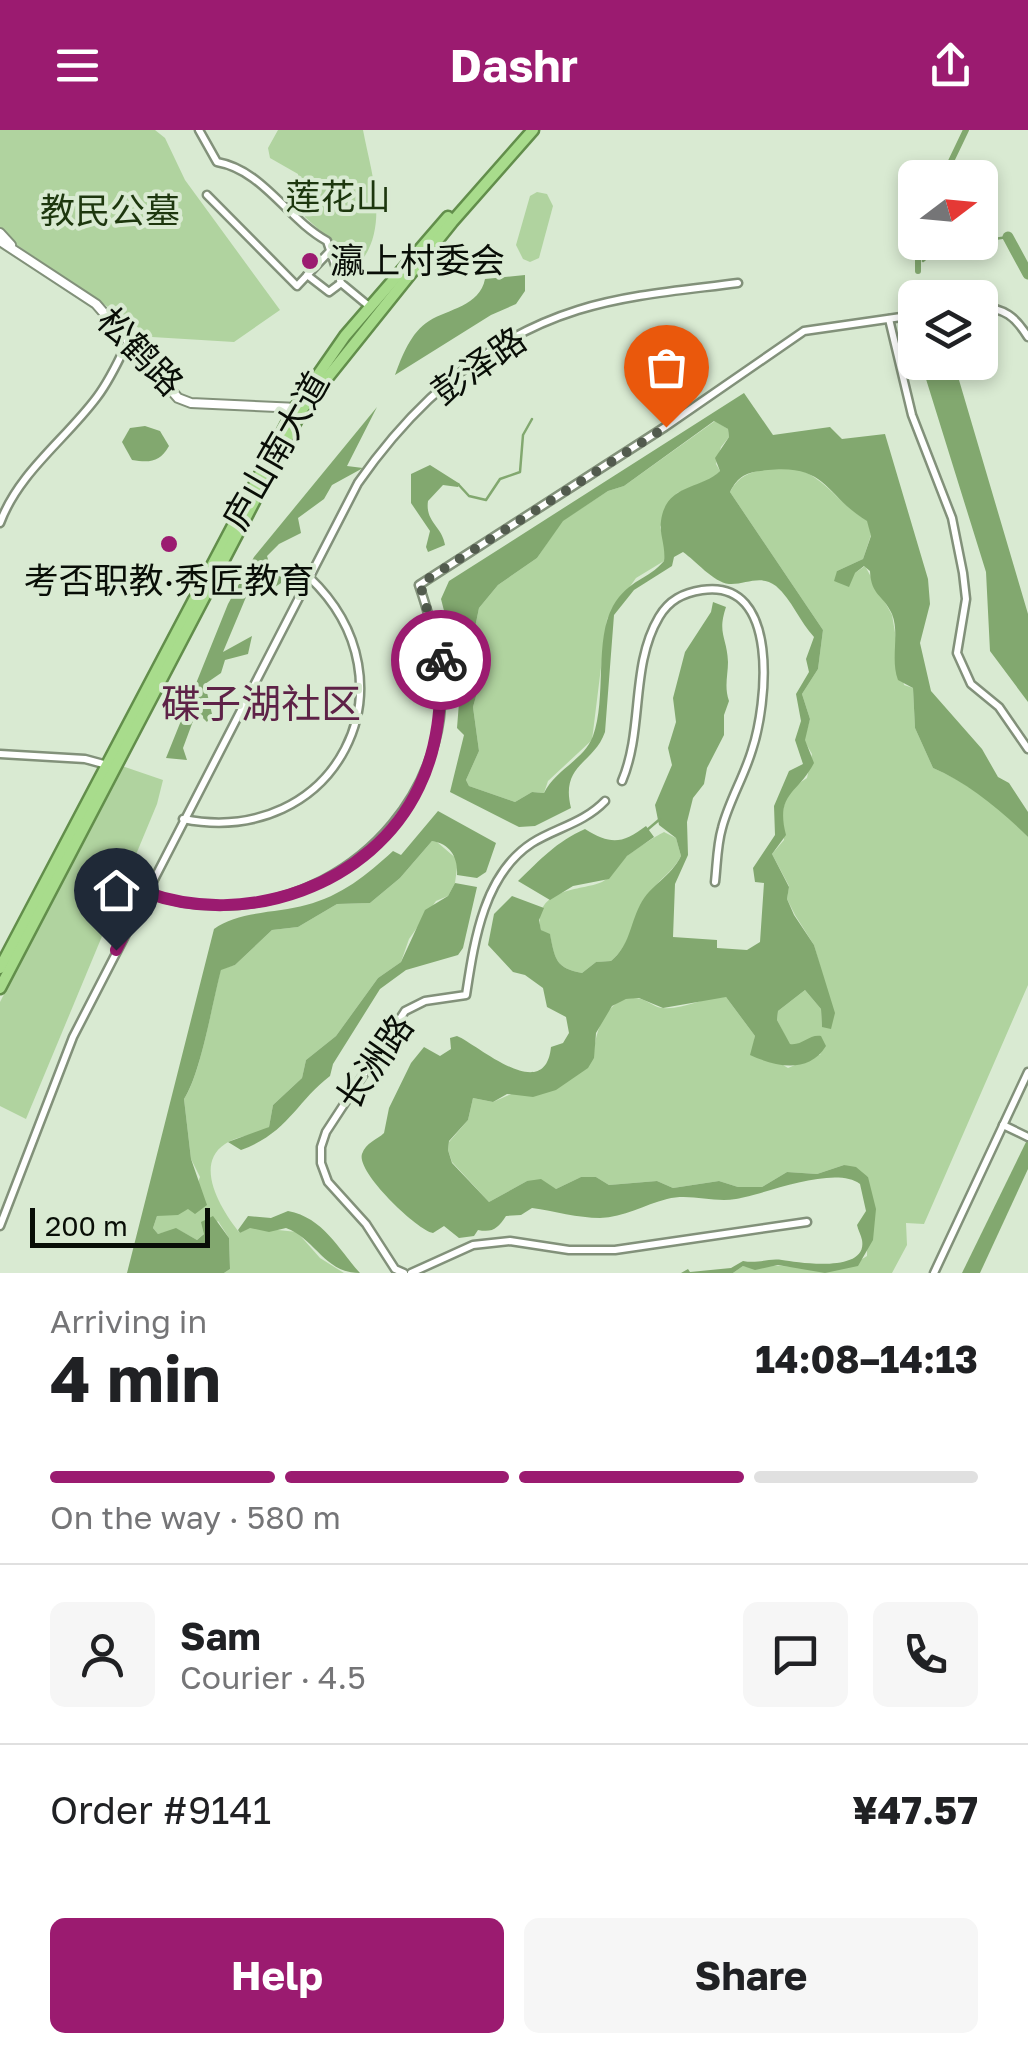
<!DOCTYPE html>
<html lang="en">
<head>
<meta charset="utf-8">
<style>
  :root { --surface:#fff; --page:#f6f6f6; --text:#202124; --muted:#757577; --line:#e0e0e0; --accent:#9b1b70 }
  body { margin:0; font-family:"Golos Text","Noto Sans SC",sans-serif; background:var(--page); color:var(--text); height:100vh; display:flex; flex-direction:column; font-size:38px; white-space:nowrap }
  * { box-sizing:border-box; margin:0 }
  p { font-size:32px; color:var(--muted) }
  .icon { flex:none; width:55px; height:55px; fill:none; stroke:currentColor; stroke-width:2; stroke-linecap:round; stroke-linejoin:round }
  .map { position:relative; height:1143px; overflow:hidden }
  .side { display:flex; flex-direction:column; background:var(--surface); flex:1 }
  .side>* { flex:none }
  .needle { width:65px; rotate:74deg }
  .buttons { position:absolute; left:898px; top:30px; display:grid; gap:20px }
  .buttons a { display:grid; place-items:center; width:100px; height:100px; border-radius:15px; background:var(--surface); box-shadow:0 5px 15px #0003; font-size:50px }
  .scale { position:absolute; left:30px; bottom:25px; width:180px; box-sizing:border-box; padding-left:10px; border:5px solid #090e07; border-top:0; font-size:28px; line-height:35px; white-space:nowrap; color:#090e07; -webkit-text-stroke:8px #d9ead2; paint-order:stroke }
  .pin { position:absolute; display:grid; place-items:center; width:85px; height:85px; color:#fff; margin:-102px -42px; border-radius:50% 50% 50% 0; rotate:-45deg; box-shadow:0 0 10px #0007 }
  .pin .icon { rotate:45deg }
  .courier { position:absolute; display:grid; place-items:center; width:100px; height:100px; margin:-50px; border:8px solid #9b1b70; border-radius:50%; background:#fff; color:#222; box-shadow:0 2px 12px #0007 }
  .summary em { font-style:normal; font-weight:700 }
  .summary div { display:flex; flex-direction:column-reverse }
  .summary { display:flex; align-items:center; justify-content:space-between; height:170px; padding:0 50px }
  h1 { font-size:65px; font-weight:700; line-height:75px }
  .bar { display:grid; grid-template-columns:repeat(4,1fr); gap:15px 10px; align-content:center; height:120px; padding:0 50px }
  .bar i { height:12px; border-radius:8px; background:var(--line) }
  .bar .active { background:var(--accent) }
  .bar p { grid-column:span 4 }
  .line { display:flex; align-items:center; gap:25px; padding:0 50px; border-top:2px solid var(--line) }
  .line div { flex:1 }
  .round { display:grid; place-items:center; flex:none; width:105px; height:105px; border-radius:15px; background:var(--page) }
  .button { display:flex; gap:20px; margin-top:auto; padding:20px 50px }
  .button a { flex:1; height:115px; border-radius:15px; background:var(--accent); color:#fff; font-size:40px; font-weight:700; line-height:115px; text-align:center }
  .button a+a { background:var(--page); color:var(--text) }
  header { display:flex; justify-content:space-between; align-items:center; height:130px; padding:0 50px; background:var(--accent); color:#fff; font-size:45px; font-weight:700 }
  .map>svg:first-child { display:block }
</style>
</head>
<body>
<header><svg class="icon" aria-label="menu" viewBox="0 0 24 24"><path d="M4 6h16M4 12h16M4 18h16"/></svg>Dashr<svg class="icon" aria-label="share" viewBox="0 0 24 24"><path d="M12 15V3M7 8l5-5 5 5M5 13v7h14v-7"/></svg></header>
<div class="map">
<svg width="1028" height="1143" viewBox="0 0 1028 1143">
  <rect width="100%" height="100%" fill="#d9ead2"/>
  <g fill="#b0d39f">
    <path d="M 0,0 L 155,0 L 165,8 L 185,50 L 280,180 L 234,212 L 152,207 L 14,113 L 0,98 Z"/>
    <path d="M 278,0 L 363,0 C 371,43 391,98 358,135 L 348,135 L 337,116 L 305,87 L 298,44 L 270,28 L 268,18 Z"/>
    <path d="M 537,62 L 547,64 L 553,76 L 539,128 L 530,132 L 523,129 L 516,115 L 530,66 Z"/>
    <path d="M 715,291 L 728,299 L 729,307 L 721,317 L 716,334 L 720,341 L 713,348 L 677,363 L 660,397 L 666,419 L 664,431 L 636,448 L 607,489 L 592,610 L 548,651 L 544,663 L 532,662 L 515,672 L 469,656 L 466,650 L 479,621 L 473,577 L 478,559 L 477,542 L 471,517 L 479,478 L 498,455 L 537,428 L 562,391 L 608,361 L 624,356 Z"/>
    <path d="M 796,337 C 831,353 838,374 868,391 L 871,405 L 863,429 L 837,441 L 855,443 L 865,436 L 892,485 L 904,555 L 913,558 L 915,598 L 933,638 C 969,653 1001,678 1028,707 L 1028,855 L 924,1094 L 906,1093 L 907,1115 L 892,1143 L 733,1143 L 743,1136 C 757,1140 768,1135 782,1136 C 812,1138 843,1143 867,1126 L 868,1047 L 844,1035 L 817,1044 L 787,1042 L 762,1057 L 738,1057 L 719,1051 L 673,1058 L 657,1051 L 609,1055 L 596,1047 L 581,1047 L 556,1059 L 527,1051 L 489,1072 L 452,1032 L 448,1020 L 449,1012 L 468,990 L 473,968 L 493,972 L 594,928 C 593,903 608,861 641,869 C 648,871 656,878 663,878 C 683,880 705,866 726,867 L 755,906 L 753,917 L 788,938 L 821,924 L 789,914 L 777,890 L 778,881 L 805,860 L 821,879 L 822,897 L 823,847 L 814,815 L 795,785 L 787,769 L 789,756 L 772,724 L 784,710 C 780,683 782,663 807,648 L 812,624 L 804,610 L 810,589 L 802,564 L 818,539 L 823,500 L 730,362 C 743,336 769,340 796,337 Z"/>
    <path d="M 122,636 L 163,650 L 157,674 L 26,989 L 0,976 L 0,872 Z"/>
    <path d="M 664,702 L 676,708 L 681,726 C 673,742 659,749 650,763 C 636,786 631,814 611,831 L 596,832 L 582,843 C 556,838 555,830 550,805 L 541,800 C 532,757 582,761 602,752 C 613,746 617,737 624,729 C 629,723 656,706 664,702 Z"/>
    <path d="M 432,711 L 437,712 L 458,730 L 455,753 L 448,766 L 436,771 L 409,809 L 401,832 L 378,848 L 336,906 L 306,930 L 302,948 L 273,975 L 269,997 C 256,1006 239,1005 225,1014 C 193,1035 222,1081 240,1103 L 250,1097 L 297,1102 L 320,1128 L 344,1143 L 224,1143 L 230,1139 L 229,1108 L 218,1091 L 197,1110 L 177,1099 L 158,1104 L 153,1098 L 157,1086 L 188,1079 L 200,1047 L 191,1029 L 184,969 C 201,944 212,873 221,839 L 235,835 L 272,800 L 298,797 L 337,774 L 370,773 L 400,748 Z"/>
  </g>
  <g fill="#82a86f" fill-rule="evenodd">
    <path d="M 525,145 L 525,161 L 516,174 L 491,185 L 395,245 C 402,226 411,202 429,191 C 448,179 480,176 485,149 Z"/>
    <path d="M 921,233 L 954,233 L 1028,484 L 1028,572 L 990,521 L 986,442 Z"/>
    <path d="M 744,263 L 773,305 L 830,297 L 842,309 L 885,304 L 928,449 L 930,474 L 920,513 L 931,561 L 982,619 L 998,647 L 1009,653 L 1028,682 L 1028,707 C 1001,680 968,653 933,638 L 915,598 L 913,558 L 898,550 C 890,529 900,504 892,484 C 883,464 871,466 870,441 L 864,436 L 855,443 L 849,457 L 834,451 L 837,441 L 863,429 L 871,406 L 867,391 C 825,366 828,334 768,340 C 748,342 739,344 730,362 L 823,500 L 818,539 L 802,564 L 810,589 L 805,610 L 814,633 C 798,664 775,663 786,705 L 772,724 L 789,757 L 787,769 L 794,785 L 814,815 L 835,883 L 831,899 L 822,897 L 821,879 L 805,860 L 778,881 L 777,890 L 790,914 C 802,916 809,904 821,906 L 826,916 C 808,945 774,936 750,925 L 755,906 L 726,867 L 663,878 L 639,868 L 626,869 L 612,876 L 596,903 L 594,928 L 588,938 L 556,960 L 533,967 L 507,964 L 493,972 L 473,968 L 468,990 L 449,1011 L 448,1020 L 452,1033 L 489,1072 L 527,1051 L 541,1049 L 556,1059 L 581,1047 L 596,1047 L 609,1055 L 657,1051 L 673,1058 L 719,1051 L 738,1057 L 762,1057 L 787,1042 L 817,1044 L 844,1035 L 856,1037 L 868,1047 L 876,1079 L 873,1110 L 858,1136 L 825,1143 L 778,1135 L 755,1140 L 743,1136 L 733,1143 L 681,1143 L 688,1139 L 690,1142 L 731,1138 L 743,1131 C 758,1134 768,1128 782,1130 C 800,1133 868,1143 862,1110 C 861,1105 858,1100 857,1095 L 866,1081 L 860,1054 C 834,1035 766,1064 736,1069 C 713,1073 690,1063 667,1069 C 644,1075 624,1087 600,1088 C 578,1088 554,1081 532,1078 L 521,1085 L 506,1086 C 498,1098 493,1103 478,1100 L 474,1106 L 459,1108 L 444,1096 L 433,1103 C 417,1100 356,1042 362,1024 C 366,1012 377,1010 384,1003 L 389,978 L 411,933 L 424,917 L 440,926 L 451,919 L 450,908 L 457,906 C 477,914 545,976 551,917 L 563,913 L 569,903 L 566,887 L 547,877 L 543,858 L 525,845 L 513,842 L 488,815 L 494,784 L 512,766 L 544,778 L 539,790 L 541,800 L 550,804 C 555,830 556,838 582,843 L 596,832 L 611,831 C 630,815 629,797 640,775 C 650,755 671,747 681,726 L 676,708 L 659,695 L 655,675 L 672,635 L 668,618 L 676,592 L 673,568 L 685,522 L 711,482 L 713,472 L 726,477 C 717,504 727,507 728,532 C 728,545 724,557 729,571 L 724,585 L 724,605 L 707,638 L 704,654 L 693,668 L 687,692 L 688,725 L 675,754 L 673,807 L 717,810 L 717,818 L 747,820 L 760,812 L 764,753 L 755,752 L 753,738 L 775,705 L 774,676 L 789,641 L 803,634 L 795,610 L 801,591 L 796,564 L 809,542 L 806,529 L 814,507 C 800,492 792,470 776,456 C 760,444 746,455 729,454 C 713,452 696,431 683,422 L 674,427 L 672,436 L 634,460 L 614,485 L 605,602 C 594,634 560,634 571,678 L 535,696 L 519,697 L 450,662 L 464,605 L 457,598 L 461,547 L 441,469 L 449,451 ZM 714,291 L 728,299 L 729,307 L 715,328 L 720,341 C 701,360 666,353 661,391 C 659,404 666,416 664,431 C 648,450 629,449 613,476 C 594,510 607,568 593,606 C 584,630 556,639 544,663 L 532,662 L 515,672 L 469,656 L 466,650 L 479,621 L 473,577 L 478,559 L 477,542 L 471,517 L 479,478 L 498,455 L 537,428 L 563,391 L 608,361 L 624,356 Z"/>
    <path d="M 377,277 L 347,336 L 363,338 L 332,355 L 324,369 L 298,388 L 301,403 L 279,414 L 267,426 L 271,439 L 281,447 L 281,453 L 266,463 L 262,460 L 262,450 L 254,448 L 223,522 L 252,506 L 248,524 L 225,530 L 221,543 L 205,554 L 212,584 L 207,592 L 202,587 L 193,591 L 183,618 L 187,630 L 166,628 L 228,474 L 254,427 Z"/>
    <path d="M 145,296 L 160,301 L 169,316 C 160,332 150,333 132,330 L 122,312 L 130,298 Z"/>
    <path d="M 430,335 L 460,354 L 458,357 L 443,355 L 428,371 C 425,392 442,396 445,415 L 428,422 L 426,417 L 430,401 L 411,373 L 411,344 Z"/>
    <path d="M 438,681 L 496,713 L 486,742 L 477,748 L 457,745 C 458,728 451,714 432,711 L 400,748 L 370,773 L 337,774 L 298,797 L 272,800 L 235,835 L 221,840 C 212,874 201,943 184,969 L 191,1029 L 207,1075 L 195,1084 L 188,1079 L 178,1085 L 157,1086 L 153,1098 L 158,1104 L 176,1098 L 197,1110 L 204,1104 L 201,1092 L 213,1086 L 229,1108 L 230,1139 L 224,1143 L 127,1143 L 214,799 C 238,781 278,783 306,775 C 341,766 367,745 393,721 L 401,725 Z"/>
    <path d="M 646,696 L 654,707 L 627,726 L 609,749 L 573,756 L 550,770 L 518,751 C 541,729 556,712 585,699 C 611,715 622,714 646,696 Z"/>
    <path d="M 455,753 L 477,757 L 463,818 L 458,825 L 406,840 L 380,859 L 333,934 L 330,946 C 296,972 288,1003 241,1020 L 228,1012 L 269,997 L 273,975 L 302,948 L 306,930 L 336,906 L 378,848 L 401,832 L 425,780 L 448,766 Z"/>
    <path d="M 1028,1008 L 1028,1039 L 980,1143 L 962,1143 Z"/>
    <path d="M 288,1081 C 324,1088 338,1119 360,1143 C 324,1143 316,1109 286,1098 L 269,1102 L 250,1098 L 240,1103 L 238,1100 L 248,1086 L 271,1088 Z"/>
  </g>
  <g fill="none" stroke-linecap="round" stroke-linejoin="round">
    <g stroke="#82a86f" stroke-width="2.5">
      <path d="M 980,111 L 1008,107"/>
      <path d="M 960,120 L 963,112"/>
      <path d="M 923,131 L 931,124 L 951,122"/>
      <path d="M 458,354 L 469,366 L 486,370 L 500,349 L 520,342 L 523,305 L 532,289"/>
      <path d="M 647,700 L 660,689"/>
    </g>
    <g stroke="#82a86f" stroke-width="6">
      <path d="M 943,48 L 966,0"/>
      <path d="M 918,112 L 918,141"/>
    </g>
    <path stroke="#82a86f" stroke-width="11" d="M 1008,107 L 1028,144"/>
    <g stroke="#82917a" stroke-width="11">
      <g id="minor">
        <path d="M 199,0 L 217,32 C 263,40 287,89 327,111 L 341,153 L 370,177"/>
        <path d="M 207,65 L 297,156 L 330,121"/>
        <path d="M 307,145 L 329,162 L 341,153"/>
        <path d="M 980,176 C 1005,179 1015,186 1028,207"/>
        <path d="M 889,189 L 912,285 L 952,388 L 963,443 L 966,469 L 957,523 L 971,554 L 999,577 L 1028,619"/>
        <path d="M 0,393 C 19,342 65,310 97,267 C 110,250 119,230 128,211"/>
        <path d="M 0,624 L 85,629 L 107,635"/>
        <path d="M 622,651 C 644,599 630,536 659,487 C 669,470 683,463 702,460 C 781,448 767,575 752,620 C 744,647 729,671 722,698 C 717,715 717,734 715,752"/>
        <path d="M 183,689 C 335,719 421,553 309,447"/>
        <path d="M 145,762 C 266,807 401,736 435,612 C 450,559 436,505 419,455 L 665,297 L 804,201 L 915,185"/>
        <path d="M 1003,995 L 1028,1007"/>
        <path d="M 0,1096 L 73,907 L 358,353 C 413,274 485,209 578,180 C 629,164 685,160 738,153"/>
        <path d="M 404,1143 L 395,1139 L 366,1094 L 328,1052 L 321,1033 L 321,1017 L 326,1002 L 405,881 L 425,871 L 466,865 C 474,813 483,745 532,713 C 556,698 584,693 605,671"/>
        <path d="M 411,1143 L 473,1115 L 510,1111 L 569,1120 L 615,1120 L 807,1092"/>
        <path d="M 934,1143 L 1028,942"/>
      </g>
    </g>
    <g stroke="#82917a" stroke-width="12">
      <path id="tertiary" d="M 0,103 L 11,115"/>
    </g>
    <g stroke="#82917a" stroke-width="12">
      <path id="secondary" d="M 0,111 L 96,174 L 178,268 L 191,273 L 299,278"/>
    </g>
    <g stroke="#628e4b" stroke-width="15">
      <g id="trunk">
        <path d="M 0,838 L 295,278 L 345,206 L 448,87"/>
        <path d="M 0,858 L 303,278 L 452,92 L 533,0"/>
      </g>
    </g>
    <use href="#minor" stroke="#fff" stroke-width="6"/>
    <use href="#tertiary" stroke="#fff" stroke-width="8"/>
    <use href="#secondary" stroke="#fff" stroke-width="8"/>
    <use href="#trunk" stroke="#a8dc8c" stroke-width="10"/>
  </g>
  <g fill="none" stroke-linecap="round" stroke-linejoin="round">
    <path stroke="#525b4e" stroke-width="10" stroke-dasharray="0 18" d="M 441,530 L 420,454 L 666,297"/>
    <path stroke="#9b1b70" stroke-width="12" d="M 116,820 L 145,762 C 245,799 372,756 419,657 C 439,616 441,574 441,530"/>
  </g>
  <g fill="#9b1b70" stroke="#d9ead2" stroke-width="4">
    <circle cx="310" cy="131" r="10"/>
    <circle cx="169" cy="414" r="10"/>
  </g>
  <g text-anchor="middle" stroke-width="8" stroke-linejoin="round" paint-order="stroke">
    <g font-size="35" fill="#1d370e" stroke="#d9ead2">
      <text x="338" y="79">莲花山</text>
      <text x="110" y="93">教民公墓</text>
    </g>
    <g font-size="35" fill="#090e07" stroke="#d9ead2" text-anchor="start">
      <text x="330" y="143">瀛上村委会</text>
      <text x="169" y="463" text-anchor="middle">考否职教·秀匠教育</text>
    </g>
    <g font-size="35" fill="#090e07" stroke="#d9ead2">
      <text transform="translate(140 222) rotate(46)" y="12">松鹤路</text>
      <text transform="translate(479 236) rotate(-35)" y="12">彭泽路</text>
      <text transform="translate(276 321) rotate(-60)" y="12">庐山南大道</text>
      <text transform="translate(375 932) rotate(-55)" y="12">长洲路</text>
    </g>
    <g font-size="40" fill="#5e2247" stroke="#d9ead2">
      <text x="261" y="588">碟子湖社区</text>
    </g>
  </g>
</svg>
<div class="buttons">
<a><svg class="needle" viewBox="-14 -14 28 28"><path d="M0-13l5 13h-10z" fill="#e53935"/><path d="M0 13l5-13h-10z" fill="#757577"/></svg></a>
<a><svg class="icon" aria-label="layers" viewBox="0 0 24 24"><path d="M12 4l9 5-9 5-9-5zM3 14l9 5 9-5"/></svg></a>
</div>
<div class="scale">200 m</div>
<div class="pin" style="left:666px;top:297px;background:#ea580c"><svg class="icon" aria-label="bag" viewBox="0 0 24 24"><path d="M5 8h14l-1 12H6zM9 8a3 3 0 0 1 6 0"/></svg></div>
<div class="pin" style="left:116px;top:820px;background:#1f2937"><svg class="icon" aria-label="home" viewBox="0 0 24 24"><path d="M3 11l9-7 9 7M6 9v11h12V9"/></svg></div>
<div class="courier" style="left:441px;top:530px"><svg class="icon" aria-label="bike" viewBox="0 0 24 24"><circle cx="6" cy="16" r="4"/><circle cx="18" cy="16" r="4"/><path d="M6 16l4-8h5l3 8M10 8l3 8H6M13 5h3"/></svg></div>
</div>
<section class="side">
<div class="summary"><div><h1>4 min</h1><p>Arriving in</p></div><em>14:08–14:13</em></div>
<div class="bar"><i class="active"></i><i class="active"></i><i class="active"></i><i></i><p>On the way · 580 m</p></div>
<div class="line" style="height:180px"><a class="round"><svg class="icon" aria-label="person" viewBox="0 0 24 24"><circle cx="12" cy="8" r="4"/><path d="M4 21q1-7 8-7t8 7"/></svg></a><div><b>Sam</b><p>Courier · 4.5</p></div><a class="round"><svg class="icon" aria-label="chat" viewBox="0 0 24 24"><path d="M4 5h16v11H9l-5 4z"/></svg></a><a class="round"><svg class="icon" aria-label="phone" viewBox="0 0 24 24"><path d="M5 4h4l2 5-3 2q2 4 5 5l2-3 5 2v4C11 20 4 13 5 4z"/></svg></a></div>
<div class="line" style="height:130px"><div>Order #9141</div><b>¥47.57</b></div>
<div class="button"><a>Help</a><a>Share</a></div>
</section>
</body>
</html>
